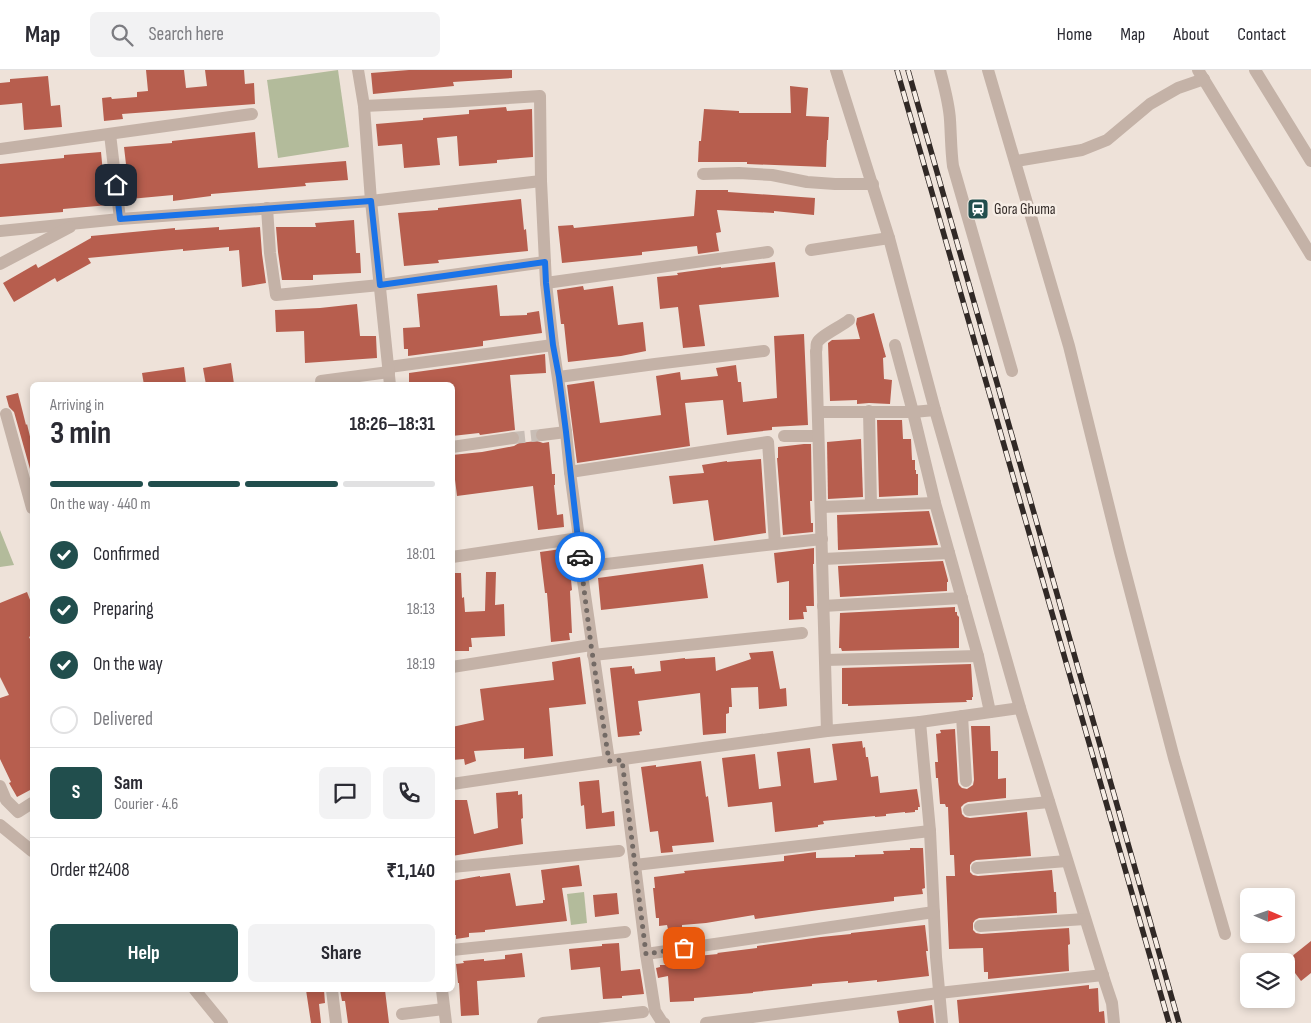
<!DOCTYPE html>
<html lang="en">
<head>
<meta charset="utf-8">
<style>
  :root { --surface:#fff; --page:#f2f2f3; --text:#2b2b33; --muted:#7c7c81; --line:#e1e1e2; --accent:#214e4d }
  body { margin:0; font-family:"Sofia Sans Condensed",sans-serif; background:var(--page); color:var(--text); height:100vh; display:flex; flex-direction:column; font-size:19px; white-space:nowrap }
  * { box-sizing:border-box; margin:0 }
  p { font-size:16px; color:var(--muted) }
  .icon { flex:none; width:28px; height:28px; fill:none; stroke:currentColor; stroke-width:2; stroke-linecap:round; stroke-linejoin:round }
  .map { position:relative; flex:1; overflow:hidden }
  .sheet { position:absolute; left:30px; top:312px; width:425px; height:610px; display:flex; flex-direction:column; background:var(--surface); border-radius:8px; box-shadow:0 2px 8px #0003 }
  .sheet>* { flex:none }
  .needle { width:32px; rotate:92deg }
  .tools { position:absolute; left:1240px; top:818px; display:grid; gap:10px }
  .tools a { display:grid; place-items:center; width:55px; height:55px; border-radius:8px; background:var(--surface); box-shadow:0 2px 8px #0003; font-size:25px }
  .pin { position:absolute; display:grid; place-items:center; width:42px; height:42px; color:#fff; margin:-21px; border-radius:10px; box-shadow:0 2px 8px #0006 }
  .courier { position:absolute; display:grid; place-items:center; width:50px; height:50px; margin:-25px; border:4px solid #1a73e8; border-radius:50%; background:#fff; color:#222; box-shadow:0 1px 6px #0007 }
  .headline em { font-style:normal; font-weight:700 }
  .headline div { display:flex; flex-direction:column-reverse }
  .headline { display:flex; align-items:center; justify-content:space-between; height:85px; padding:0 20px }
  h1 { font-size:32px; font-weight:700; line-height:38px }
  .bar { display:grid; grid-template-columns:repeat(4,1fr); gap:8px 5px; align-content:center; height:60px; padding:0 20px }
  .bar i { height:6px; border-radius:4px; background:var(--line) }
  .bar .on { background:var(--accent) }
  .bar p { grid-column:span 4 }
  .line { display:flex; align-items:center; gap:12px; padding:0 20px; border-top:1px solid var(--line) }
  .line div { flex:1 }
  .round { display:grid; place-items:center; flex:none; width:52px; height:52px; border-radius:8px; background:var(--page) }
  ol { padding:0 20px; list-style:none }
  li { display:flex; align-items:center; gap:15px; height:55px }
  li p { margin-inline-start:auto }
  li .icon { padding:5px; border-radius:50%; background:var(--accent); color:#fff; stroke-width:4 }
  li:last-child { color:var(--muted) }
  li i { width:28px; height:28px; border:2px solid var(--line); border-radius:50% }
  .button { display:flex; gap:10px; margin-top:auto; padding:10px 20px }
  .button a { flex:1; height:58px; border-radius:8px; background:var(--accent); color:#fff; font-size:20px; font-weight:700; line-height:58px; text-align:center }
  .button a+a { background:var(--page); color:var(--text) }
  header { display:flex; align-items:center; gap:30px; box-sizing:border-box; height:70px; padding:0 25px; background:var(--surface); border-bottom:1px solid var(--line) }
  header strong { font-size:24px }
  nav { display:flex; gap:28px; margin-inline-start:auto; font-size:18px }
  .search { width:350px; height:45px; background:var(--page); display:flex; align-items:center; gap:12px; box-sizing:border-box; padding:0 18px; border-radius:8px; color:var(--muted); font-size:19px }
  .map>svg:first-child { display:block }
</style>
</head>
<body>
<header>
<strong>Map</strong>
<div class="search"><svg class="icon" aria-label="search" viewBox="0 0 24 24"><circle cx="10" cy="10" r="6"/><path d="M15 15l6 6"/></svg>Search here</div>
<nav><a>Home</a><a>Map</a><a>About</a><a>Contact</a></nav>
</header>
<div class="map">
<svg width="1311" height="953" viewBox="0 0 1311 953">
  <rect width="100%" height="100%" fill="#eee2d9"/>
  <g fill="#b3bb9b">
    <path d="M 338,0 L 349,77 L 278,88 L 267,10 Z"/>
    <path d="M 0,460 L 14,495 L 0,497 Z"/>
    <path d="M 584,822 L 587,853 L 571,855 L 567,824 Z"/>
  </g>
  <g fill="#b75e4e">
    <path d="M 146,0 L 184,0 L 186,18 L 207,16 L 205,0 L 244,0 L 245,14 L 254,13 L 255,34 L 122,44 L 123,49 L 104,51 L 102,28 L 111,27 L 112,29 L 137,27 L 137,22 L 148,21 Z"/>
    <path d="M 409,0 L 512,0 L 512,8 L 453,12 L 454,16 L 373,24 L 371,3 Z"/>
    <path d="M 48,6 L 51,36 L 60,35 L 62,57 L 24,60 L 22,33 L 0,35 L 0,13 L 10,12 L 10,9 Z"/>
    <path d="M 790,16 L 808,18 L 806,46 L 829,47 L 828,70 L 827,70 L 826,97 L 747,94 L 747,92 L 698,92 L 699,71 L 701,71 L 704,39 L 739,41 L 739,43 L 791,43 Z"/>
    <path d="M 506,37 L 507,41 L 532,39 L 533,87 L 497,90 L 497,93 L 459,96 L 457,66 L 437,68 L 440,95 L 404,98 L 402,74 L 378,76 L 376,54 L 423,50 L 423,48 L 469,44 L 469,40 Z"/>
    <path d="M 255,62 L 258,98 L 346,91 L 348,110 L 305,113 L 306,116 L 211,124 L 211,126 L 173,131 L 173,125 L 130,129 L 124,77 L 172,73 L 172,71 Z"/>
    <path d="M 101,82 L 104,114 L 107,114 L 109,135 L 63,139 L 63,142 L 0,147 L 0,94 L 64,88 L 64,85 Z"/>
    <path d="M 696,120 L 728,120 L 728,122 L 815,128 L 814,145 L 774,141 L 774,143 L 717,140 L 721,162 L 716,163 L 719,181 L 698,184 L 697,176 L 642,182 L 642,185 L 562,193 L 558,156 L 573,155 L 574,158 L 694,146 Z"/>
    <path d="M 521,129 L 524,160 L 526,159 L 528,181 L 438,190 L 439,193 L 404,196 L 398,143 L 438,140 L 438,138 Z"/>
    <path d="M 354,150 L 356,183 L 360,183 L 361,203 L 313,205 L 313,210 L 282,210 L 278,182 L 276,157 L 316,157 L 315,153 Z"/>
    <path d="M 219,157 L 219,160 L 260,157 L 262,184 L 266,213 L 242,217 L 239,180 L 229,181 L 229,177 L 183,181 L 183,179 L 88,188 L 91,193 L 57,212 L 55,208 L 14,232 L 3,213 L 36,194 L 38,198 L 91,168 L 91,166 L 175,158 L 175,160 Z"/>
    <path d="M 775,192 L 779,227 L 699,235 L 705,276 L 683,278 L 678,237 L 660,239 L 657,207 L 678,205 L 677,203 L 721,197 L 721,198 Z"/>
    <path d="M 497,215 L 500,246 L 527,245 L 527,243 L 539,241 L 542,263 L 483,271 L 483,276 L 408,286 L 408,279 L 404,279 L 403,258 L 420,257 L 417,224 Z"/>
    <path d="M 583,216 L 584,220 L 613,216 L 618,255 L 643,252 L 646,281 L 621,286 L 568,292 L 564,254 L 561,254 L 557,220 Z"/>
    <path d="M 357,234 L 360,266 L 376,266 L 377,288 L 305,293 L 304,261 L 276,262 L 275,240 L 320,238 Z"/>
    <path d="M 874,243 L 886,287 L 883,288 L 884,309 L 892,310 L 890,334 L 869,333 L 857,334 L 857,330 L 830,331 L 828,273 L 832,270 L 860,269 L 856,254 L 857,248 Z"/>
    <path d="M 804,264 L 808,355 L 772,357 L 772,360 L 727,365 L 723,330 L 685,333 L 690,376 L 577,393 L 567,315 L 594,311 L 600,353 L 661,345 L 656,306 L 680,302 L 681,310 L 718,306 L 716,298 L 736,295 L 738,312 L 741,312 L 743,332 L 777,328 L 774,266 Z"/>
    <path d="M 545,284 L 546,303 L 510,305 L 515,360 L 480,365 L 479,363 L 452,366 L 452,315 L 409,315 L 409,303 Z"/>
    <path d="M 231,293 L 234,314 L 206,315 L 203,298 Z"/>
    <path d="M 184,297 L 186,313 L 173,315 L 144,315 L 142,303 Z"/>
    <path d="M 18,323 L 26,355 L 27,354 L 32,375 L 32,399 L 30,399 L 14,342 L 9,337 L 6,326 Z"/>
    <path d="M 877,350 L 902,350 L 903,369 L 911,369 L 912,390 L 915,390 L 915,400 L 916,400 L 916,404 L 918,404 L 918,425 L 879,427 Z"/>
    <path d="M 861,369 L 863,427 L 828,429 L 827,372 Z"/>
    <path d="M 537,371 L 543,373 L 549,372 L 552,404 L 555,404 L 555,415 L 554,415 L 557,445 L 563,444 L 564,457 L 538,460 L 533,416 L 457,426 L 452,385 L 482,382 L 514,376 L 519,373 Z"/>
    <path d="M 804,374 L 811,374 L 812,431 L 810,431 L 811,453 L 813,453 L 813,462 L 783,465 L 777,388 L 778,388 L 778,377 Z"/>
    <path d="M 761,389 L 766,463 L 714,471 L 708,430 L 673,434 L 669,406 L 704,403 L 702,395 L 727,391 L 727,392 Z"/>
    <path d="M 929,441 L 938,475 L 838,480 L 837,445 Z"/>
    <path d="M 568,478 L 572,520 L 570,521 L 572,563 L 569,563 L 570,570 L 551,572 L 547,523 L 545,523 L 540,482 Z"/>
    <path d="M 814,478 L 814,494 L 813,494 L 814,536 L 806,536 L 807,542 L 803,542 L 804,549 L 789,550 L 789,511 L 777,513 L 774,483 Z"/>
    <path d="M 943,491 L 948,510 L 948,512 L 947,512 L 947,521 L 840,527 L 838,496 Z"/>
    <path d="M 703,494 L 708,528 L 601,540 L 598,508 Z"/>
    <path d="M 486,502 L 496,502 L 495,535 L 504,534 L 505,566 L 471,568 L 472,577 L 469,577 L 469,581 L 452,581 L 452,503 L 461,503 L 462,528 L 464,527 L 465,542 L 485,541 Z"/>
    <path d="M 27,522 L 32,535 L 32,565 L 29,567 L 32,573 L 32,719 L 17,727 L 9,713 L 11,712 L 0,689 L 0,628 L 9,625 L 0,607 L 0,533 Z"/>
    <path d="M 955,537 L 955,542 L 957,542 L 957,545 L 959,547 L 959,578 L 842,581 L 841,578 L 839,578 L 840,543 Z"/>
    <path d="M 773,581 L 780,619 L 786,618 L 787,636 L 759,639 L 758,617 L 731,618 L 732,637 L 729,637 L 729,643 L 726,644 L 726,663 L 703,665 L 700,623 L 638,631 L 642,661 L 639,662 L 640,665 L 618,667 L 610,598 L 632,596 L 632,599 L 634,598 L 635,604 L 661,601 L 660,591 L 685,588 L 685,589 L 715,587 L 716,601 L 751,589 L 749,583 Z"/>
    <path d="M 580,587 L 586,634 L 549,638 L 553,686 L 524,689 L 524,678 L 474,681 L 476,691 L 465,695 L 464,689 L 452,690 L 452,657 L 484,650 L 480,619 L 554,610 L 552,592 Z"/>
    <path d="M 971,594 L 973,627 L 972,627 L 972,630 L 966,630 L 967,632 L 848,636 L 848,634 L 842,634 L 842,598 Z"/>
    <path d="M 971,656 L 990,656 L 991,681 L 998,681 L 998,709 L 1006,708 L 1006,728 L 968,732 L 964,734 L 961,737 L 962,744 L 965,747 L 970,748 L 1027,742 L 1031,786 L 976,790 L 972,792 L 970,795 L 970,802 L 973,805 L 978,806 L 1052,800 L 1054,822 L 1056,822 L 1057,843 L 979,848 L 975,850 L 973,853 L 973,860 L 976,863 L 981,864 L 1069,858 L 1070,874 L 1068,875 L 1069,901 L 988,909 L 988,902 L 984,902 L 983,878 L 949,879 L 946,806 L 955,806 L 954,785 L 950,785 L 948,737 L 946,737 L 945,734 L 940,734 L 938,708 L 936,708 L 935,692 L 938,692 L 936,664 L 941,663 L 940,660 L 955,659 L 958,712 L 959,715 L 962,718 L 967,719 L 973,715 L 974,710 Z"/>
    <path d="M 862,671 L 863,678 L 865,677 L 866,687 L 868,687 L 871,707 L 878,706 L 880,723 L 917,719 L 920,737 L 918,737 L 918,740 L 915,740 L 915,742 L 905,743 L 905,742 L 886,744 L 886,746 L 875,747 L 875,746 L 823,751 L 824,754 L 818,755 L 818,757 L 775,762 L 772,732 L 728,737 L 722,688 L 755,684 L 759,719 L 781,716 L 777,682 L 810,678 L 814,713 L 837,710 L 832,674 Z"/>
    <path d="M 701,691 L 706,727 L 708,726 L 714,772 L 672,776 L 673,782 L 661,783 L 658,761 L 650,762 L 641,697 L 656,695 L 656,697 Z"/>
    <path d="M 599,710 L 602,743 L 614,741 L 615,756 L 586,759 L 584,735 L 581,736 L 579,712 Z"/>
    <path d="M 518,721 L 518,725 L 522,724 L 523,748 L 521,749 L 523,774 L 452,786 L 452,730 L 467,730 L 474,764 L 498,758 L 496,723 Z"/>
    <path d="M 910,778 L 923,778 L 925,818 L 922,819 L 923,824 L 894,827 L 894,831 L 819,840 L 755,849 L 754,845 L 706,853 L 682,855 L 682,858 L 668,859 L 667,855 L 659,856 L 659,848 L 656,848 L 653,818 L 655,818 L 654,807 L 685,803 L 684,801 L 784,791 L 784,786 L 816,782 L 816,788 L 855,787 L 855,785 L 884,784 L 883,781 L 910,780 Z"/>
    <path d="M 579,795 L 582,816 L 562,818 L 567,851 L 485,860 L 485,862 L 469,863 L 469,867 L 456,869 L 456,865 L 452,865 L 452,811 L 480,806 L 480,807 L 510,803 L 516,836 L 543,833 L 543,830 L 545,830 L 541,800 Z"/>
    <path d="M 617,823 L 619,844 L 595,847 L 593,825 Z"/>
    <path d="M 925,855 L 928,881 L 926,881 L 929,906 L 877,912 L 877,910 L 848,913 L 848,911 L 812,914 L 812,916 L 753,922 L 753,923 L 694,928 L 694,931 L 670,932 L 668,906 L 658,908 L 656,898 L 660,897 L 660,895 L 666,895 L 666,889 L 718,884 L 717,883 L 757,878 L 757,876 L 821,867 L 851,864 L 851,863 Z"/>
    <path d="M 1311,871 L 1311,903 L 1301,911 L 1286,891 Z"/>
    <path d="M 619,873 L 621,901 L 640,899 L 644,924 L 622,926 L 622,928 L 603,929 L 600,897 L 571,900 L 569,879 L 602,876 L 602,874 Z"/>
    <path d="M 522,883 L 525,907 L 477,911 L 479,945 L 461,946 L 459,913 L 458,913 L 456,894 L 464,893 L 463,891 L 484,889 L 484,891 L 505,889 L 505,885 Z"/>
    <path d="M 1089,915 L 1089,919 L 1098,918 L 1099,942 L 1104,941 L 1105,953 L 959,953 L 957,930 Z"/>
    <path d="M 306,920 L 324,920 L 325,933 L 319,934 L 321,953 L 311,953 Z"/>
    <path d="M 340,920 L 385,920 L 389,953 L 348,953 L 345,931 L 342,931 Z"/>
    <path d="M 932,935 L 934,953 L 899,953 L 897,941 Z"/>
  </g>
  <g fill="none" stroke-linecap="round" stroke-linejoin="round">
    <path stroke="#c8bdb5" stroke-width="12" stroke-dasharray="12 6" stroke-linecap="butt" d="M 513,368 L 542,365"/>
    <g stroke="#c4b2a7" stroke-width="12">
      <path d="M 358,0 L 364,36"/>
      <path d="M 836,0 L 889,168 L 935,340 L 1020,638 L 1105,912 L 1112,933 L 1114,953"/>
      <path d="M 940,0 C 944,16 949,33 950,50 C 951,65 951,81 953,96 L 1012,301"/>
      <path d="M 988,0 L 1069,276 L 1120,482 L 1174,688 L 1225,864"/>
      <path d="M 1198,0 L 1311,185"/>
      <path d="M 1255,0 L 1311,91"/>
      <path d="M 110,64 L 120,149"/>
      <path d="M 0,79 L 252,44"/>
      <path d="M 1016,91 L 1082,80 L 1107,70 L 1150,34 L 1178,18 L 1204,9"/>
      <path d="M 703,104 L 739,103 L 772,105 L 807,112 L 835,114 L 873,114"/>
      <path d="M 267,138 L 270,183 L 276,225 L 380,215 L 545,192"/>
      <path d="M 0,161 L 120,149 L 371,131 L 541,111"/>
      <path d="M 811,180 L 889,168"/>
      <path d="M 0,194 L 70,157"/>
      <path d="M 546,213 L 768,182"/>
      <path d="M 895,275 L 913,342 L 935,433 L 978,586 L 990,642"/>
      <path d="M 389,297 L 553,275"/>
      <path d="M 559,307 L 655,294 L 764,281"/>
      <path d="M 321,311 L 389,302"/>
      <path d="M 390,315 L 371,131 L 364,36 L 448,32 L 540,26 L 541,111 L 546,213 L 553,275 L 566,362 L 570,402 L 579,468 L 581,497 L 609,691"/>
      <path d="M 869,341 L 871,435"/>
      <path d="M 818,342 L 913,342 L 935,340"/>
      <path d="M 6,344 L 32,438"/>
      <path d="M 542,365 L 566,362"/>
      <path d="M 784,366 L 818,366"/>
      <path d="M 452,377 L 513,368"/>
      <path d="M 570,402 L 768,372 L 775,474"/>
      <path d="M 821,437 L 935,433"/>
      <path d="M 452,487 L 579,468"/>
      <path d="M 823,489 L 949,483"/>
      <path d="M 581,497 L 775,474 L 822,469"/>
      <path d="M 823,536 L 962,528"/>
      <path d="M 593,585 L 802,563"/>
      <path d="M 825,590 L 978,586"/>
      <path d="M 452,597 L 591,575"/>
      <path d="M 962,646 L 966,711"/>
      <path d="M 920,652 L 1020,638"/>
      <path d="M 827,661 L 816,281 C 817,279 816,276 817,273 C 820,266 842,256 849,250"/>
      <path d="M 622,690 L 646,884 L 655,941 L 662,952 L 664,953"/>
      <path d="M 452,714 L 609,691 L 827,661 L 920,652 L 930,761 L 936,887 L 942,953"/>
      <path d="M 0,716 L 6,730 L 18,742 L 32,733"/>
      <path d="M 969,740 L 1049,732"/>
      <path d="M 0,755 L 32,781"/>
      <path d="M 635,795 L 930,761"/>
      <path d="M 452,797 L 619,781"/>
      <path d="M 977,798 L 1067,791"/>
      <path d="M 980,856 L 1085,849"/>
      <path d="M 452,880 L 625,862"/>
      <path d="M 646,884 L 934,842"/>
      <path d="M 195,920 L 222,953"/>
      <path d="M 332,920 L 336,953"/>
      <path d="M 442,920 L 446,953"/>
      <path d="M 402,944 L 444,939"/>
      <path d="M 543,953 L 643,942"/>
      <path d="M 706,953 L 939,923 L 1103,905"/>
    </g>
    <g stroke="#312926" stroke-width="5.5">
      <g id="rail">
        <path d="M 897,0 L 1169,953"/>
        <path d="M 908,0 L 1179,953"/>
      </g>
    </g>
    <use href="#rail" stroke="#f6ede5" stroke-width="4" stroke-dasharray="11" stroke-linecap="butt"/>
  </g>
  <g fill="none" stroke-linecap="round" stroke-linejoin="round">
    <path stroke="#736a65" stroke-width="5" stroke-dasharray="0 9" d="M 580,487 L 591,575 L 609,691 L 622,690 L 646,884 L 684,878"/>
    <path stroke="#1a73e8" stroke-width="6" d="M 116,115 L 120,149 L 371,131 L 380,215 L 545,192 L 546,213 L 553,275 L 559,307 L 566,362 L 580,487"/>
  </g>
  <defs>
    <g id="station-square" transform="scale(1.125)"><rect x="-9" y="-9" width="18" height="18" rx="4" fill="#214e4d" stroke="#f6ede5"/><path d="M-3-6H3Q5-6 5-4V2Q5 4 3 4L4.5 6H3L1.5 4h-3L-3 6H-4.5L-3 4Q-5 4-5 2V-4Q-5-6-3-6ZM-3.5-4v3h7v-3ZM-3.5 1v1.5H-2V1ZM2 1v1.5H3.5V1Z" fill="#fff"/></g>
  </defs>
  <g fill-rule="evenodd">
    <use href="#station-square" x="978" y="139"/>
  </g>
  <g text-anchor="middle" stroke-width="5" stroke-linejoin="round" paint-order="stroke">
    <g font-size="15" fill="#312926" stroke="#f6ede5" text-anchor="start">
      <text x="994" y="144">Gora Ghuma</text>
    </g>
  </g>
</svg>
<div class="tools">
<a><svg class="needle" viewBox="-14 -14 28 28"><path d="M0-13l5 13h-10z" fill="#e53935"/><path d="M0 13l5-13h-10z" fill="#7c7c81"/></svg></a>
<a><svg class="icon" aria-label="layers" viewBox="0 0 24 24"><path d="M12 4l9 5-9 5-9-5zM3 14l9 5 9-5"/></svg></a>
</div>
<div class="pin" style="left:684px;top:878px;background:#ea580c"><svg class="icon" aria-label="bag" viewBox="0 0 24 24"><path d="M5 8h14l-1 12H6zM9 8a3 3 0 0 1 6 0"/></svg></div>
<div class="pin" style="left:116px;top:115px;background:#1f2937"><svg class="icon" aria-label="home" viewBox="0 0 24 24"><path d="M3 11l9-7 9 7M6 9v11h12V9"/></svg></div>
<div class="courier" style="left:580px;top:487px"><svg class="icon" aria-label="car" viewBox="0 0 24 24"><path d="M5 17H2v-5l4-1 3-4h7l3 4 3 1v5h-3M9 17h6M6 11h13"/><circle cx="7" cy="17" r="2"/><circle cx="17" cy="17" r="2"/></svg></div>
<section class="sheet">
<div class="headline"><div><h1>3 min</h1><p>Arriving in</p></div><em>18:26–18:31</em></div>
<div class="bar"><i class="on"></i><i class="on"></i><i class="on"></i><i></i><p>On the way · 440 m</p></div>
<ol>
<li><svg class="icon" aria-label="check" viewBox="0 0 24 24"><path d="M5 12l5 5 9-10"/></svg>Confirmed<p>18:01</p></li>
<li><svg class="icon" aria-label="check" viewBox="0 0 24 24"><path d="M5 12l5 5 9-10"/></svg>Preparing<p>18:13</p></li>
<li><svg class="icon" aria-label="check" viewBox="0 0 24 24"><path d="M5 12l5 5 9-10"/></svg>On the way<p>18:19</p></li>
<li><i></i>Delivered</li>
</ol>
<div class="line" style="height:90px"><b class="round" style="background:var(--accent);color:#fff">S</b><div><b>Sam</b><p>Courier · 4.6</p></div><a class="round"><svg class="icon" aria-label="chat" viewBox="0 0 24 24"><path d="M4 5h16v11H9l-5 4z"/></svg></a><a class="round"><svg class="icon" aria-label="phone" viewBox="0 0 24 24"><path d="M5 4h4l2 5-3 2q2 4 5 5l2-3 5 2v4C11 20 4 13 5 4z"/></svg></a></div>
<div class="line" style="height:65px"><div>Order #2408</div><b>₹1,140</b></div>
<div class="button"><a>Help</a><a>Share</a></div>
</section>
</div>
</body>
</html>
